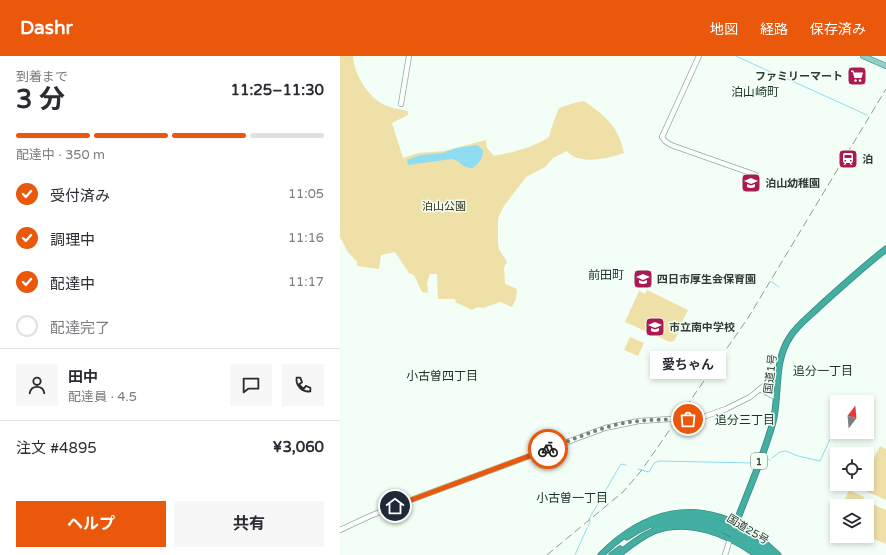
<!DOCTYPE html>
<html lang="ja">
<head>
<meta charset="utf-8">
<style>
  :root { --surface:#fff; --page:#f7f7f7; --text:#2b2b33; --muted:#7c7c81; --line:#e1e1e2; --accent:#ea580c }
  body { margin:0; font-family:"Varela Round","Noto Sans JP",sans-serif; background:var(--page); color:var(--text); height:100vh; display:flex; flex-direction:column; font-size:15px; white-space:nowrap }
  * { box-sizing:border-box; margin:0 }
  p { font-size:13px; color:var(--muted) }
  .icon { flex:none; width:22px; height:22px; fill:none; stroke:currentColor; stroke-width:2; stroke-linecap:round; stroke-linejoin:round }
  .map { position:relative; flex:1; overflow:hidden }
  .side { display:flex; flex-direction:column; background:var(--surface); width:340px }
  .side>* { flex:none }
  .needle { width:26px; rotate:16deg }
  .controls { position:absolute; left:490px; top:339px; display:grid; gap:8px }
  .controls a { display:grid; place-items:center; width:44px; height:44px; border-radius:0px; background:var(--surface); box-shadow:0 2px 6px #0003; font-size:20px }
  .pin { position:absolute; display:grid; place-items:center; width:34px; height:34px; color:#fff; margin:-17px; border:2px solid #fff; border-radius:50%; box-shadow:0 1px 4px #0007 }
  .courier { position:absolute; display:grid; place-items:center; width:40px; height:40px; margin:-20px; border:3px solid #ea580c; border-radius:50%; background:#fff; color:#222; box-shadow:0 1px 5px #0007 }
  .bubble { position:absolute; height:28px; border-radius:0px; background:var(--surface); box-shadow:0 2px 6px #0003; font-size:13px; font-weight:700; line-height:28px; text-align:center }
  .head em { font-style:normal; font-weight:700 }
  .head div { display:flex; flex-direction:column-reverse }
  .head { display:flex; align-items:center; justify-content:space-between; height:68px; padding:0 16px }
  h1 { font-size:26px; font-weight:700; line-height:30px }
  .bar { display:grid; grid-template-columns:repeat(4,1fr); gap:6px 4px; align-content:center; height:48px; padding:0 16px }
  .bar i { height:5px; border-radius:3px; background:var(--line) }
  .bar .selected { background:var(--accent) }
  .bar p { grid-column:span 4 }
  .line { display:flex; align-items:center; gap:10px; padding:0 16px; border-top:1px solid var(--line) }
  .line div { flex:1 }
  .round { display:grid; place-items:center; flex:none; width:42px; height:42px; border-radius:0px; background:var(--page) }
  ol { padding:0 16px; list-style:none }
  li { display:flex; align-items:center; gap:12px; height:44px }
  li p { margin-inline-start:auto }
  li .icon { padding:4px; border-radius:50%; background:var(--accent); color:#fff; stroke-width:4 }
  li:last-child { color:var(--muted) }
  li i { width:22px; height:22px; border:2px solid var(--line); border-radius:50% }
  .cta { display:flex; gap:8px; margin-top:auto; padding:8px 16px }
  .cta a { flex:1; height:46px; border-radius:0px; background:var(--accent); color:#fff; font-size:16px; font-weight:700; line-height:46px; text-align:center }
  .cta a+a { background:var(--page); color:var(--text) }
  header { display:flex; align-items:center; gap:24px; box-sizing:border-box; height:56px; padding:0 20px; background:var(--accent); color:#fff }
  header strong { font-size:19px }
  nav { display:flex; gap:22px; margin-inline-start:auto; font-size:14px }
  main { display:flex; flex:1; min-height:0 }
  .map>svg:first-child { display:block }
</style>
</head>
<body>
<header>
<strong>Dashr</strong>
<nav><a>地図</a><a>経路</a><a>保存済み</a></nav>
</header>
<main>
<section class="side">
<div class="head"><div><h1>3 分</h1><p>到着まで</p></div><em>11:25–11:30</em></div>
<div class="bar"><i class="selected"></i><i class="selected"></i><i class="selected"></i><i></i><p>配達中 · 350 m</p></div>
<ol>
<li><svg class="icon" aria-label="check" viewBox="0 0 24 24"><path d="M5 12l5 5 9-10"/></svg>受付済み<p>11:05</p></li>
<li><svg class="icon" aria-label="check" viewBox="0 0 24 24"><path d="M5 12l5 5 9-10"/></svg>調理中<p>11:16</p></li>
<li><svg class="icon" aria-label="check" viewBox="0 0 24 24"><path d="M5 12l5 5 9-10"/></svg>配達中<p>11:17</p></li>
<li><i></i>配達完了</li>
</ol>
<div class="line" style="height:72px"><a class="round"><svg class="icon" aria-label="person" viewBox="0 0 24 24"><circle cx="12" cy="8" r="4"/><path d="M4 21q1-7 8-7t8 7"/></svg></a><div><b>田中</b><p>配達員 · 4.5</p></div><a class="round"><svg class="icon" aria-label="chat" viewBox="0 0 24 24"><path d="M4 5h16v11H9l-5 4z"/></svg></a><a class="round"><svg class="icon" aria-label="phone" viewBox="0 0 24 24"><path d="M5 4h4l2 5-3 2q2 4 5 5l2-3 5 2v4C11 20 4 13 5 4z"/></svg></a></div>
<div class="line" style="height:52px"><div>注文 #4895</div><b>¥3,060</b></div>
<div class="cta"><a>ヘルプ</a><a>共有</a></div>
</section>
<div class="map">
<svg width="546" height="499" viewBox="0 0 546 499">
  <rect width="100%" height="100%" fill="#f2fef6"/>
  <g fill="#efe0a8">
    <path d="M 0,0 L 13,0 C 14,17 26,38 41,47 C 49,52 59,53 68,55 L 68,59 L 52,67 L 63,102 L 78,97 L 104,95 L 146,84 L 147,92 L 154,100 C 174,96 192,92 209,81 L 212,70 L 219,52 L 234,47 L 244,45 C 265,60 278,69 284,97 C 270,102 238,110 227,95 L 213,102 L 205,111 L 186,121 L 164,150 L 158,162 L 158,188 L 159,193 L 167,206 L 164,211 L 165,228 L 177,233 L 176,243 L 172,251 L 160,246 L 143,252 L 137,251 L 132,254 L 115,246 L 116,244 L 114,243 L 98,243 L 97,218 L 90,218 L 87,227 L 88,237 L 82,236 L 74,219 L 69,217 L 55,196 L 41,199 L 39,213 L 17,210 L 17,206 L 8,196 L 0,181 Z"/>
    <path d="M 307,234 L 348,254 L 342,266 L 343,267 L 334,285 L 330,286 L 285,266 L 299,235 L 305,238 Z"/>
    <path d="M 290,281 L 304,287 L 298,300 L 284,294 Z"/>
    <path d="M 540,390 L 546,393 L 546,444 L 521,433 L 523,428 L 527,428 L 527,419 Z"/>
    <path d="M 509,434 L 524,441 L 521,450 L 502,450 Z"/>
    <path d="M 524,445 L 546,454 L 546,488 L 527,480 L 527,450 L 522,450 Z"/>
  </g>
  <path fill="#8edcef" d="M 137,89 L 143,94 C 143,102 139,107 133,112 C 120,112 122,105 112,103 L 68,109 L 67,104 L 80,99 L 102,97 L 117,92 Z"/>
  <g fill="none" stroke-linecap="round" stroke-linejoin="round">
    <g stroke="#8edcef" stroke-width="1">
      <path d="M 396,0 L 439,20"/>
      <path d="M 443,21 L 527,59"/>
      <path d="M 432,226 L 439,231"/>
      <path d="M 493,377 L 497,367"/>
      <path d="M 426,402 L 430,404"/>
      <path d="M 432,402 L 440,396 L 446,395 L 458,400 L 480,405 L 491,381"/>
      <path d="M 298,413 L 309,416 L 314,407 L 319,405 L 412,407"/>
      <path d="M 248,470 L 250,466 L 249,463 L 278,413 L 281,408 L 286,409"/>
      <path d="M 235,499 L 247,472"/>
    </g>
    <g stroke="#91ae9b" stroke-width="6">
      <g id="secondary">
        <path d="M 359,0 L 322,81 L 325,85 L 331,89 L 416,119"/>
        <path d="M 61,48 L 69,0"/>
        <path d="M 420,333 L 437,342"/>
        <path d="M 0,474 L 30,460 L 68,445 L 265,372 L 299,365 L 363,361 L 386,353 L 410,341 L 430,325 L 438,314"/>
        <path d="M 385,499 L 390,483"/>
      </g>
    </g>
    <g stroke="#3c867c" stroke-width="6">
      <path id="primary" d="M 523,0 L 546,10"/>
    </g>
    <g stroke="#3c867c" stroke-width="7">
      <g id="highway">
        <path d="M 316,471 C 339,463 362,465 384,474"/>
        <path d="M 393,474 L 419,489 L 431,499"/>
        <path d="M 392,478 L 424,499"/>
        <path d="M 287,481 C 317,460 353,455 386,470"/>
        <path d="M 390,483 C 404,444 422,406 433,366 C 440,338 433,306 450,281 C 457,269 470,260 480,250 C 501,231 523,211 546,193"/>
        <path d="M 261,499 C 305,455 355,442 410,475 C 420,482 429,491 438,499"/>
        <path d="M 272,499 L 280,493"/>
        <path d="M 278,499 C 289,490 300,481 314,475 C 349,462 388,478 417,499"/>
      </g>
    </g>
    <use href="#secondary" stroke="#fff" stroke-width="4.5"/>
    <use href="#primary" stroke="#8ecfc8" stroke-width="5"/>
    <use href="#highway" stroke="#43afa3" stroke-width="5.5"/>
    <path stroke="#8f9b93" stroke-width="1" stroke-dasharray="8 4" stroke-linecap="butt" d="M 207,499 L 283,436 L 301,415 L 408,262 L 546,33"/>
    <g stroke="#3c867c" stroke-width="7" stroke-linecap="butt">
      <g id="highway-bridge">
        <path d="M 386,470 L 393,474"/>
        <path d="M 384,474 L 392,478"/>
      </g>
    </g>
    <use href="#highway-bridge" stroke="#43afa3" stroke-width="5.5"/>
  </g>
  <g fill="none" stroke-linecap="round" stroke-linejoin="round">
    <path stroke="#737f77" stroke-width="4" stroke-dasharray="0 7.2" d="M 208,393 C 231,384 255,374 279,368 C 302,363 325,364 348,363"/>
    <path stroke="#ea580c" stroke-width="5" d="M 55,450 L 208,393"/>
  </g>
  <defs>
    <g id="supermarket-square" transform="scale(1)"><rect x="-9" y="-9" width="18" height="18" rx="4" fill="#ab1a50" stroke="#f2fef6"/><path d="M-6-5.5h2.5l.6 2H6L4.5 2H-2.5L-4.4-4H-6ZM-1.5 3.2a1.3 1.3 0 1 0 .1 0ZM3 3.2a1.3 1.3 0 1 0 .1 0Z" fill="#fff"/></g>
    <g id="station-square" transform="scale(1)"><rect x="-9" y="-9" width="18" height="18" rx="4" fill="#ab1a50" stroke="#f2fef6"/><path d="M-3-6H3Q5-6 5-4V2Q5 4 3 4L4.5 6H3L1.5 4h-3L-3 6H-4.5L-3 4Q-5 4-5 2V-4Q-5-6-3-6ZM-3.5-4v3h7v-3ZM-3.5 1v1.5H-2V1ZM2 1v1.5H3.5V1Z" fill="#fff"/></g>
    <g id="school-square" transform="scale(1)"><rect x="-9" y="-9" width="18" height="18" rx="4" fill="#ab1a50" stroke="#f2fef6"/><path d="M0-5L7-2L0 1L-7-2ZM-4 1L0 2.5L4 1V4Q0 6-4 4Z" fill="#fff"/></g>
  </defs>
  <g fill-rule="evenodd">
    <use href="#supermarket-square" x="517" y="20"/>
    <use href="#station-square" x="508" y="103"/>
    <use href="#school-square" x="411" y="127"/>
    <use href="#school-square" x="303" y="223"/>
    <use href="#school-square" x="315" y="271"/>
  </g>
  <g text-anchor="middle" stroke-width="3" stroke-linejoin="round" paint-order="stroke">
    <rect fill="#f2fef6" stroke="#6a766e" stroke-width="1" x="411" y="397" width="16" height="16" rx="3"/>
    <g font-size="10" font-weight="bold" fill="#2f3b33">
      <text x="419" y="409">1</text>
    </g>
    <g font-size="11" font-weight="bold" fill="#2f3b33" stroke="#f2fef6" text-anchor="start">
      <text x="503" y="24" text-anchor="end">ファミリーマート</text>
      <text x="522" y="107">泊</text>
      <text x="425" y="131">泊山幼稚園</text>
      <text x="317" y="227">四日市厚生会保育園</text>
      <text x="329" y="275">市立南中学校</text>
    </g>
    <g font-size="11" fill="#332c10" stroke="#f2fef6">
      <text x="104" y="154">泊山公園</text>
    </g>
    <g font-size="11" fill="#2f3b33" stroke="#f2fef6">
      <text transform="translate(430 318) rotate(-83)" y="4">国道1号</text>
      <text transform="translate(408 473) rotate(31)" y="4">国道25号</text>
    </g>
    <g font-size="12" fill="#1b3525" stroke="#f2fef6">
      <text x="415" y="40">泊山崎町</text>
      <text x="266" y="223">前田町</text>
      <text x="483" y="319">追分一丁目</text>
      <text x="102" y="324">小古曽四丁目</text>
      <text x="405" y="368">追分三丁目</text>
      <text x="232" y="446">小古曽一丁目</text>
    </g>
  </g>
</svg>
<div class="controls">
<a><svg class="needle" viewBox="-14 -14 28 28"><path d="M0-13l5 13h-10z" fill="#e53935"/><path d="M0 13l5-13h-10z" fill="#7c7c81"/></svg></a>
<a><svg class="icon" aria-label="locate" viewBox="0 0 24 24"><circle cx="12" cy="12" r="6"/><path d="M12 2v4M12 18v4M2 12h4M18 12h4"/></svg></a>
<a><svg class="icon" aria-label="layers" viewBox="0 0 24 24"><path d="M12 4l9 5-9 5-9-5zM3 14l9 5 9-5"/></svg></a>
</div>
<div class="pin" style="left:348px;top:363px;background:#ea580c"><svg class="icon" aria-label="bag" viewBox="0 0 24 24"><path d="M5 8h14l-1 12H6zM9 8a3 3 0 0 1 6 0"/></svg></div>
<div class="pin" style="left:55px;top:450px;background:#1f2937"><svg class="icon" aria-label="home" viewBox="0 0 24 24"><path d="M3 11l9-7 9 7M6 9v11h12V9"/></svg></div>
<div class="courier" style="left:208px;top:393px"><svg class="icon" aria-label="bike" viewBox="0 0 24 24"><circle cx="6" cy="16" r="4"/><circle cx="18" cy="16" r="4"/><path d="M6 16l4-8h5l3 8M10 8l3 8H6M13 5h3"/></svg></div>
<div class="bubble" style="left:310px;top:295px;width:76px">愛ちゃん</div>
</div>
</main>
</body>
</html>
